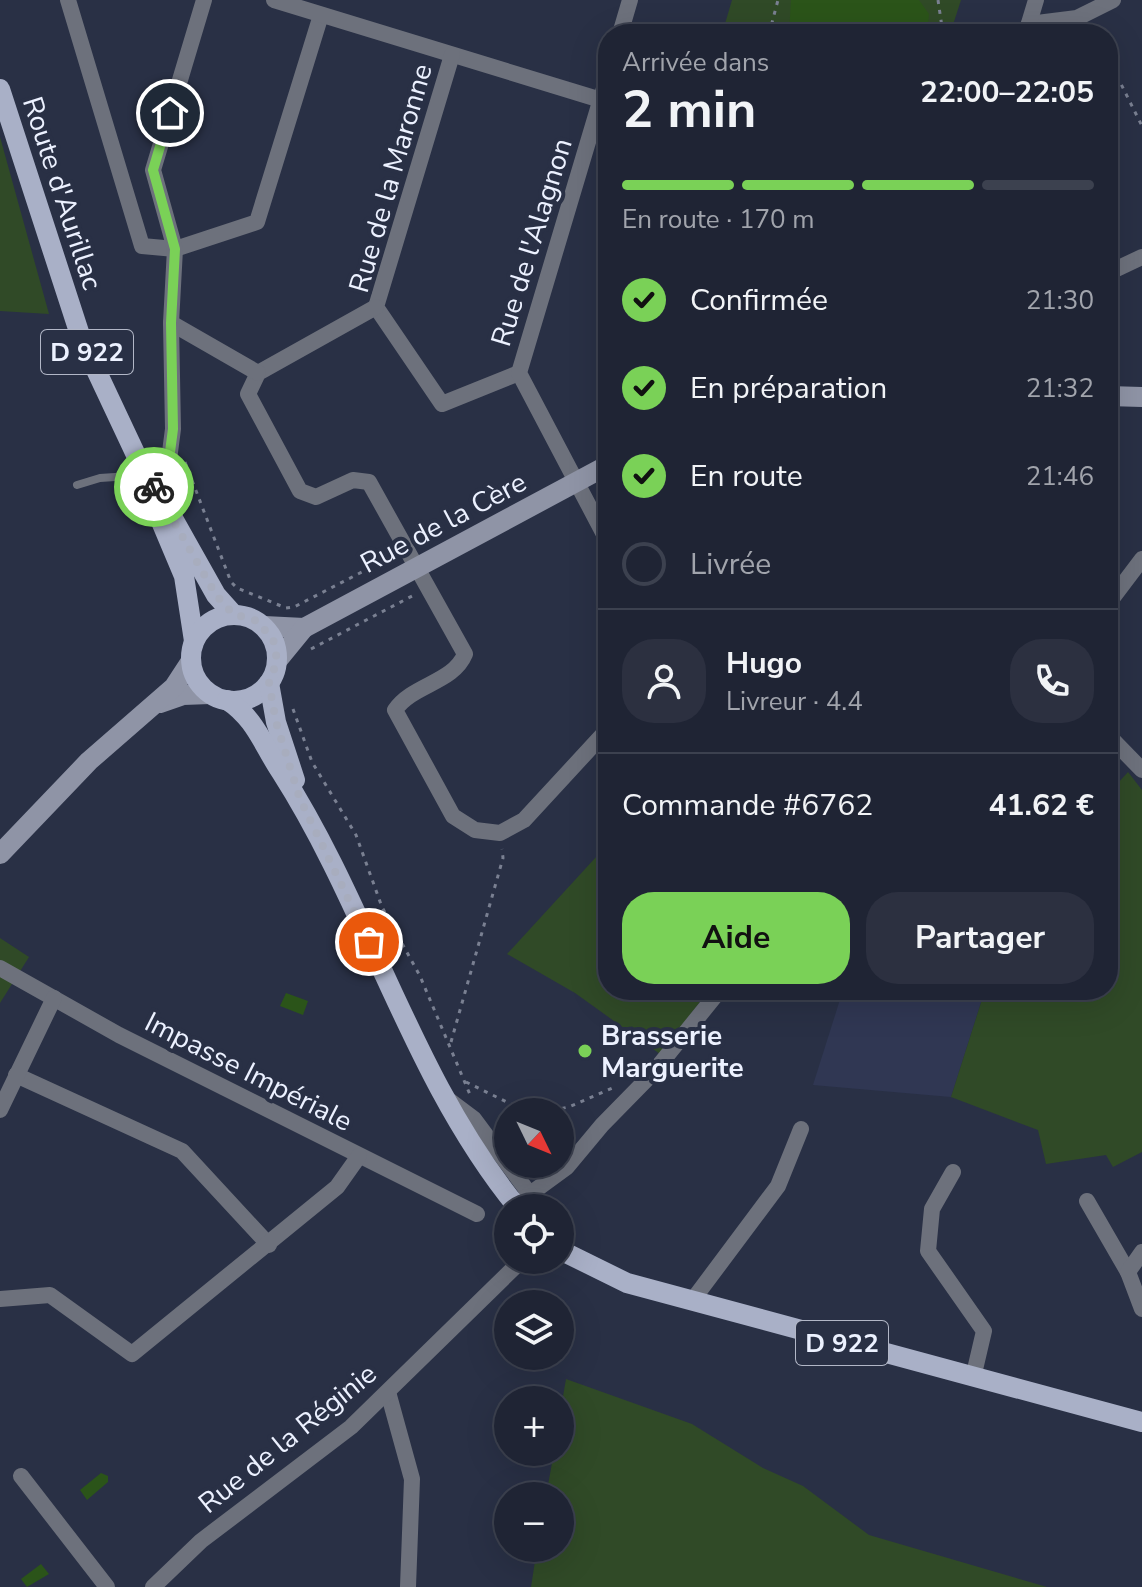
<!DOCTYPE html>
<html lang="fr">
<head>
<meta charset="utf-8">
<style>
  :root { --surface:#1f2434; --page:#2c3040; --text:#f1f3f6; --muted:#a1a4ac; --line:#3c414f; --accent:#7ad157 }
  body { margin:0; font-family:"Nunito Sans",sans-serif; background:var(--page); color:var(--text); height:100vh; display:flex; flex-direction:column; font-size:30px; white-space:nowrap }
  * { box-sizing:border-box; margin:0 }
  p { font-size:26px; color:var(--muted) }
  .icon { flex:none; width:44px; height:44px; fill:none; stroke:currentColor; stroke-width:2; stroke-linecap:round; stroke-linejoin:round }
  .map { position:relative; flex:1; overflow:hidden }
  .drawer { position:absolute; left:598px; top:24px; width:520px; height:976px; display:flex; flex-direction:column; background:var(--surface); border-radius:32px; box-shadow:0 8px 32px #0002,0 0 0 2px var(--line) }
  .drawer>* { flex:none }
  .needle { width:52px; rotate:133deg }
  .fabs { position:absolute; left:494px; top:1098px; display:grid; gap:16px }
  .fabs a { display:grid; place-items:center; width:80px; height:80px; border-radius:50%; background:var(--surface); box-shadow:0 8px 32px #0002,0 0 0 2px var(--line); font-size:40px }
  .pin { position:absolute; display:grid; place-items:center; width:68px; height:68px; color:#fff; margin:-34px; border:4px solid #fff; border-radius:50%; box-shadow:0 2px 8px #0007 }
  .courier { position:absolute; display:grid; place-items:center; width:80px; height:80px; margin:-40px; border:6px solid #7ad157; border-radius:50%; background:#fff; color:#222; box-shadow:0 2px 10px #0007 }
  .summary em { font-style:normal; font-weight:700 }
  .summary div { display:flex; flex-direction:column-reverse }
  .summary { display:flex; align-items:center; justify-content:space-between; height:136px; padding:0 24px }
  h1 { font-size:52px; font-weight:700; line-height:60px }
  .bar { display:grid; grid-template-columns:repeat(4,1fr); gap:12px 8px; align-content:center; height:96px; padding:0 24px }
  .bar i { height:10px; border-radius:6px; background:var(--line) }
  .bar .current { background:var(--accent) }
  .bar p { grid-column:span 4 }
  .line { display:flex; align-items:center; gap:20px; padding:0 24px; border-top:2px solid var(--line) }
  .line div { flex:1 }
  .round { display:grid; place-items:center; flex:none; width:84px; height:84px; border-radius:32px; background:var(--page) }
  ol { padding:0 24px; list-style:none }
  li { display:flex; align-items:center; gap:24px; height:88px }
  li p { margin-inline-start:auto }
  li .icon { padding:8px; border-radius:50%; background:var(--accent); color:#111; stroke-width:4 }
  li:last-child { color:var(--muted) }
  li i { width:44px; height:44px; border:4px solid var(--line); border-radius:50% }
  .cta { display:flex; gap:16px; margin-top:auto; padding:16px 24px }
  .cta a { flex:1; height:92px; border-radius:32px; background:var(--accent); color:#111; font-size:32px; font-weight:700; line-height:92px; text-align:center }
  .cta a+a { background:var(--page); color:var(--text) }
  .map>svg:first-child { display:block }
</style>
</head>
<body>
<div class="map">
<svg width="1142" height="1587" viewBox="0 0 1142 1587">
  <rect width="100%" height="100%" fill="#293045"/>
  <path fill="#303753" d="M 843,990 L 985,990 L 951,1097 L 813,1085 Z"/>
  <g fill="#304a27">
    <path d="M 732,0 L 961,0 L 950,34 L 722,34 Z"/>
    <path d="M 0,137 L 49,314 L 0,311 Z"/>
    <path d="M 1128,772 L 1142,790 L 1142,1152 L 1113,1167 L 1106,1155 L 1046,1164 L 1038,1130 L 951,1097 L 985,990 L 1108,990 L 1108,794 Z"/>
    <path d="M 608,844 L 608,990 L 709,990 L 660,1054 L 575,993 L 507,954 Z"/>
    <path d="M 0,938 L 29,957 L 0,1003 Z"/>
    <path d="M 566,1379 L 692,1424 L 763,1468 L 803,1486 L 869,1535 L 1047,1587 L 531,1587 L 537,1548 L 560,1548 L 560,1496 L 546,1496 L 554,1452 L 560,1452 L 560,1414 Z"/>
  </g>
  <g fill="#2b5419">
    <path d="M 791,0 L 919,0 L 929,14 L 927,34 L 789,34 Z"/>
    <path d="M 286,993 L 308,1001 L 303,1015 L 280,1006 Z"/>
    <path d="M 101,1473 L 108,1476 L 108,1482 L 87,1500 L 80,1490 Z"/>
    <path d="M 41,1564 L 49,1574 L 27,1587 L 21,1579 Z"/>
  </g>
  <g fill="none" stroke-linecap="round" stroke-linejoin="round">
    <g stroke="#7a8092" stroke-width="3" stroke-dasharray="4 6" stroke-linecap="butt">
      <path d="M 938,0 L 943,34"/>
      <path d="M 769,34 L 778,0"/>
      <path d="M 1108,58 L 1142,126"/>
      <path d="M 185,462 L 231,582 L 237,588 L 286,608 L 294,607 L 393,556"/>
      <path d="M 311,649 L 414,595"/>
      <path d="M 293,709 L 312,762 L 356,835 L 382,907 L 420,976 L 471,1097"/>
      <path d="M 451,1042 L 503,858 L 502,849"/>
      <path d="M 466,1082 L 527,1112"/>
      <path d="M 542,1112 L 569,1107 L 617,1086"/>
    </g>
    <path stroke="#6d717c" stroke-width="8" d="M 77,485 L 100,478 L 145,475"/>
    <g stroke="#6d717c" stroke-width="16">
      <path d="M 68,0 L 142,246 L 175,249 L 257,222 L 321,15"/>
      <path d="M 274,0 L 601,100"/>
      <path d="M 1029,24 L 1077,18 L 1113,0"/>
      <path d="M 1026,33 L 1036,0"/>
      <path d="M 620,34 L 630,0"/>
      <path d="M 452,55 L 376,307 L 442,404 L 519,373"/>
      <path d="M 608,75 L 519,373 L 608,542"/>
      <path d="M 1108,273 L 1142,257"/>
      <path d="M 376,307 L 258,373 L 248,394 L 300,491 L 316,497 L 353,480 L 369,482 L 465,654 C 453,683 413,684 395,710 L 453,816 L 475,830 L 500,833 L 524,820 L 608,729"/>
      <path d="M 171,323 L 258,373"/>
      <path d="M 152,489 L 167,475 L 173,429 L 171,323 L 175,249 L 153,170 L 204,0"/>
      <path d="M 1108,604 L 1142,559"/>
      <path d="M 1108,735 L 1142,770"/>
      <path d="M 0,968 L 119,1035 L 477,1214"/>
      <path d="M 16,1075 L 182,1151 L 269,1245"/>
      <path d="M 450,1101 L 474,1119 L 529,1193"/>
      <path d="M 0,1110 L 54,998"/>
      <path d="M 953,1172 L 932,1209 L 928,1251 L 984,1331 L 973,1378"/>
      <path d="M 1087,1201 L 1128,1272"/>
      <path d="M 515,1205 L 567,1167 L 602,1125 L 652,1074 L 720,990"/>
      <path d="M 1142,1252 L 1128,1272 L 1142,1309"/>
      <path d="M 0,1299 L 50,1295 L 132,1354 L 337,1187 L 359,1156"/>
      <path d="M 692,1301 L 778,1186 L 801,1129"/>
      <path d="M 388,1392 L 412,1479 L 408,1587"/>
      <path d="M 21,1476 L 107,1587"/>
      <path d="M 153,1587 L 201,1541 L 351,1427 L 522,1260"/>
    </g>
    <g stroke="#8f94a6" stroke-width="20">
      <path d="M 1108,396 L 1142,397"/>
      <path d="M 264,626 L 304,628"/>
      <path d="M 277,661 L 304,628 L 608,465"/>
      <path d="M 160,703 L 183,695 L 210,694"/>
      <path d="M 0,854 L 89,761 L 174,687 L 191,661"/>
    </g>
    <g stroke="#a9b0c7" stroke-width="20">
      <path d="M 0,89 L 81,338 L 152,489 L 161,497 L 216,595 L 233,614"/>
      <path d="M 160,519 L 184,576 L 194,641"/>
      <circle cx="234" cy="658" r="43"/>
      <path d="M 269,683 L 276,722 L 295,780"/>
      <path d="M 227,700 C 255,718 263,745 281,772 C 370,911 412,1079 518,1208"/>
      <path d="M 560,1250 L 627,1283 L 1142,1422"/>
    </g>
  </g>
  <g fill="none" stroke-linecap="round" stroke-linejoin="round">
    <path stroke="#a8adbe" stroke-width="8" stroke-dasharray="0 14.4" d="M 154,487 L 216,595 L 233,614 L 258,621 L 274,642 L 277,661 L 269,683 L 276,722 L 300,799 L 369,942"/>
    <path stroke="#7ad157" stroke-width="10" d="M 154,487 L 167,475 L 173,429 L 171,323 L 175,249 L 153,170 L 170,113"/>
  </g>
  <circle fill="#7ad157" stroke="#293045" stroke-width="3" cx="585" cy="1051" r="8"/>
  <g text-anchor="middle" stroke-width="8" stroke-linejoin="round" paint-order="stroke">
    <g fill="#293045" stroke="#b2b7c7" stroke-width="2">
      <rect x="41" y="330" width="92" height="44" rx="6"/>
      <rect x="796" y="1321" width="92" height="44" rx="6"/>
    </g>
    <g font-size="26" font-weight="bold" fill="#ecf1ff">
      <text x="87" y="361">D 922</text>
      <text x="842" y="1352">D 922</text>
    </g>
    <g font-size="28" fill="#ecf1ff" stroke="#293045">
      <text transform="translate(390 178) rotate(-74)" y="10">Rue de la Maronne</text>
      <text transform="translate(63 193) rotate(72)" y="10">Route d'Aurillac</text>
      <text transform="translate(531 242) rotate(-73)" y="10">Rue de l'Alagnon</text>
      <text transform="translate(443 522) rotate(-28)" y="10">Rue de la Cère</text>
      <text transform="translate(249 1071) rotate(27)" y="10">Impasse Impériale</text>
      <text transform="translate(287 1438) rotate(-39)" y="10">Rue de la Réginie</text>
    </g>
    <g font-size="28" font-weight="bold" fill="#ecf1ff" stroke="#293045" text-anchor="start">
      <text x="601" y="1045">Brasserie<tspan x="601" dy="32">Marguerite</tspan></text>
    </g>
  </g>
</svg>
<div class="fabs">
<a><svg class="needle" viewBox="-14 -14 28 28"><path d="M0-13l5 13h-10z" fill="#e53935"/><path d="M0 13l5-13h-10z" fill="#a1a4ac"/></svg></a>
<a><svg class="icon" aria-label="locate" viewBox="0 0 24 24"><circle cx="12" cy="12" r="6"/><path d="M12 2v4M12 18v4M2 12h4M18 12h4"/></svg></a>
<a><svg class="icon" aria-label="layers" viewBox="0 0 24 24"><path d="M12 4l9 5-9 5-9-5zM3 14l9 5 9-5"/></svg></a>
<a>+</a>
<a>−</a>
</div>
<div class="pin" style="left:369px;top:942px;background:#ea580c"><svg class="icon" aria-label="bag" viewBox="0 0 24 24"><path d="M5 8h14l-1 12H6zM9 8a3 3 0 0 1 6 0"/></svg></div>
<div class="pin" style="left:170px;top:113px;background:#1f2937"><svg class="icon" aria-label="home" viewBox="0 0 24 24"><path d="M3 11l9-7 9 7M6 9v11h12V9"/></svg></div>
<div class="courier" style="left:154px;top:487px"><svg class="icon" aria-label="bike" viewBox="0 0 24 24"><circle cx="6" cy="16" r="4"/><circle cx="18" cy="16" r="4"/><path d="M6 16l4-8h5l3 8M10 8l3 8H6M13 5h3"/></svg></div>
<section class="drawer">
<div class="summary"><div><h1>2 min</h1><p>Arrivée dans</p></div><em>22:00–22:05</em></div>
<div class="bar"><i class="current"></i><i class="current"></i><i class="current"></i><i></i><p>En route · 170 m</p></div>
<ol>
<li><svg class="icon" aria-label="check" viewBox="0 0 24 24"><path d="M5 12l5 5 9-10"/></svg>Confirmée<p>21:30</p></li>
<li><svg class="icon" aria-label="check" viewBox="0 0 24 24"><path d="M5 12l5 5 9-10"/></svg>En préparation<p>21:32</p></li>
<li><svg class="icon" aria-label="check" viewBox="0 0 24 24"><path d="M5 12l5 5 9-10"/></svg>En route<p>21:46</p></li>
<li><i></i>Livrée</li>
</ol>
<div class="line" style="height:144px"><a class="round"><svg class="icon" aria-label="person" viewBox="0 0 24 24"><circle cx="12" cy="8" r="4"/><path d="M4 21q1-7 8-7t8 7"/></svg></a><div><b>Hugo</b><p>Livreur · 4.4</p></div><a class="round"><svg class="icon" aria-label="phone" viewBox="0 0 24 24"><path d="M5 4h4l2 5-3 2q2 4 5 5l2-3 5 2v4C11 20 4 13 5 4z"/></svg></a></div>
<div class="line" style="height:104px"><div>Commande #6762</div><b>41.62 €</b></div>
<div class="cta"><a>Aide</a><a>Partager</a></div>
</section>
</div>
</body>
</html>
